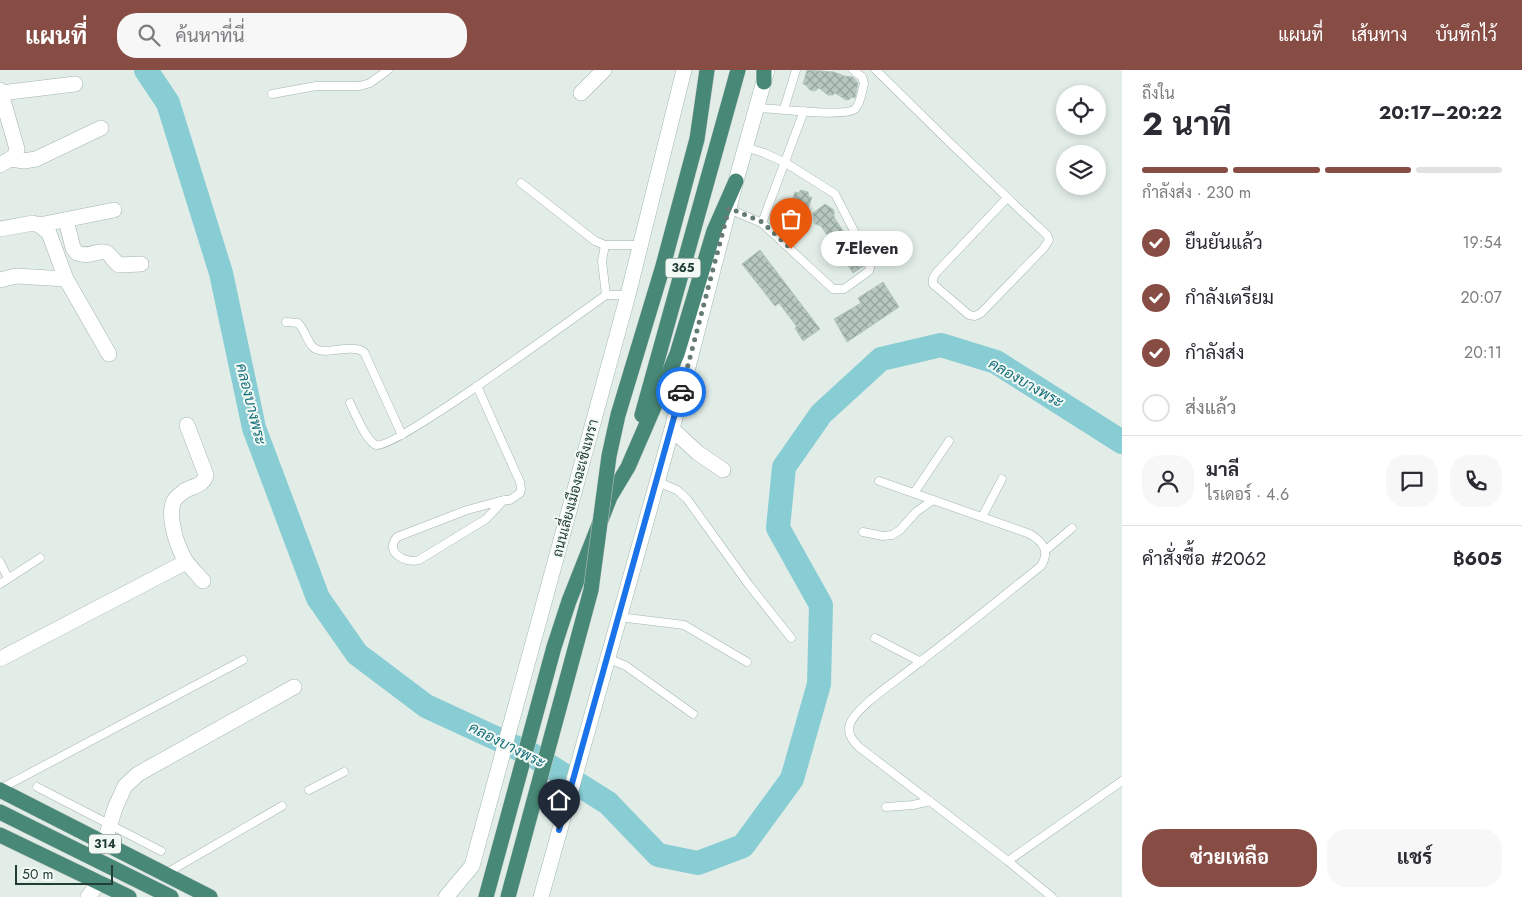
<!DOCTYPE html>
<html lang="th">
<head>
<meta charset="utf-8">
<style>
  :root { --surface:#fff; --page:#f7f7f7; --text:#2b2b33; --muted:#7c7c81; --line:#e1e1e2; --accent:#874c43 }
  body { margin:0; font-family:Jost,Sarabun,sans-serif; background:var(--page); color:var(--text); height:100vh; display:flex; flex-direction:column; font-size:19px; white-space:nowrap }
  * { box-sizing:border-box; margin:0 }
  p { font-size:16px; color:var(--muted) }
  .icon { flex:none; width:28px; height:28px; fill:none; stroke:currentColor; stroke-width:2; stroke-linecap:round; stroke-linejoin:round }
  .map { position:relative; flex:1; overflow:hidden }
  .sheet { display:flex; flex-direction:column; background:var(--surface); width:400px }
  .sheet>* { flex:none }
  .tools { position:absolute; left:1056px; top:15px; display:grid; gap:10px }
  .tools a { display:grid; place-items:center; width:50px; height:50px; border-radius:50%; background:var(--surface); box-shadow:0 2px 8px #0003; font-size:25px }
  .scale { position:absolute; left:15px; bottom:12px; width:98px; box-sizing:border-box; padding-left:5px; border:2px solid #213e35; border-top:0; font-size:14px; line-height:18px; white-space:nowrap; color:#213e35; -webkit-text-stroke:4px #f3f9f5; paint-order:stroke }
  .pin { position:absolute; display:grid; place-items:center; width:42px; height:42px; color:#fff; margin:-51px -21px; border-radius:50% 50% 50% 0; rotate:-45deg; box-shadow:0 0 5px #0007 }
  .pin .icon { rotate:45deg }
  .courier { position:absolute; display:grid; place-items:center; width:50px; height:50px; margin:-25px; border:4px solid #1a73e8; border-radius:50%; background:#fff; color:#222; box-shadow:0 1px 6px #0007 }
  .bubble { position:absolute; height:35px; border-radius:18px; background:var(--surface); box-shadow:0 2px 8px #0003; font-size:16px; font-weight:700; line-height:35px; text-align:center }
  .headline em { font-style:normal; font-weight:700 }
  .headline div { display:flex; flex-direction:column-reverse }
  .headline { display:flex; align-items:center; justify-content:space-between; height:85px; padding:0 20px }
  h1 { font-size:32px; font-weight:700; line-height:38px }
  .bar { display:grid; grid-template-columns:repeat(4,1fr); gap:8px 5px; align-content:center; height:60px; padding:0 20px }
  .bar i { height:6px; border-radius:4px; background:var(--line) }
  .bar .current { background:var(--accent) }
  .bar p { grid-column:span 4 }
  .line { display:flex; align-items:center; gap:12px; padding:0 20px; border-top:1px solid var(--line) }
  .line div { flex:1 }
  .round { display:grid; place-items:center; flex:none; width:52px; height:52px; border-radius:20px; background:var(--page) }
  ol { padding:0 20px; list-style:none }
  li { display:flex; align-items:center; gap:15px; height:55px }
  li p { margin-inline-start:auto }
  li .icon { padding:5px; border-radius:50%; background:var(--accent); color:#fff; stroke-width:4 }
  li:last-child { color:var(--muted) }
  li i { width:28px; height:28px; border:2px solid var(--line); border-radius:50% }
  .button { display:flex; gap:10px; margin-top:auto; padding:10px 20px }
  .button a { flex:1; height:58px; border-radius:20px; background:var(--accent); color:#fff; font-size:20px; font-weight:700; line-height:58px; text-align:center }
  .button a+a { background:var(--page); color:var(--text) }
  header { display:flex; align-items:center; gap:30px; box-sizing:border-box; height:70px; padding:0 25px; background:var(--accent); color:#fff }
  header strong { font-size:24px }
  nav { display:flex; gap:28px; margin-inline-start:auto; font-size:18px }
  .search { width:350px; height:45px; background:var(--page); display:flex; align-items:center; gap:12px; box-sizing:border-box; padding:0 18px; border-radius:20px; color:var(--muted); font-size:19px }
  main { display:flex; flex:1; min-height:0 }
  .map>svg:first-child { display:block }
</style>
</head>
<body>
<header>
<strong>แผนที่</strong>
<div class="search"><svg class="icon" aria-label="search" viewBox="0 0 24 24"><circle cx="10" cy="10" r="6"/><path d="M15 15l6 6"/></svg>ค้นหาที่นี่</div>
<nav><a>แผนที่</a><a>เส้นทาง</a><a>บันทึกไว้</a></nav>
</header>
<main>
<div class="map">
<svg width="1122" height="827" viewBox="0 0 1122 827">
  <defs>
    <pattern id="building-cross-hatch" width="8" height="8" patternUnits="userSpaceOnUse" patternTransform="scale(1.25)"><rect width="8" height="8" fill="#b7c8c0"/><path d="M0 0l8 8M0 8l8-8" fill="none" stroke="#94a49d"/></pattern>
  </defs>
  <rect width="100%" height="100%" fill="#e2ede7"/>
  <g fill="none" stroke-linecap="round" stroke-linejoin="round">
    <path stroke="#88ccd4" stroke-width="24" d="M 146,0 L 168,33 L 221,203 L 254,358 L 318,528 L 357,584 L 426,636 L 532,685 L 608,733 L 658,785 L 698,793 L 743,776 L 792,709 L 819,614 L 821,535 L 778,458 L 784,397 L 821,344 L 881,289 L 941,275 L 996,292 L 1122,372"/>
  </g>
  <g fill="url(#building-cross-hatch)" stroke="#b4c7be">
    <path d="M 807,0 L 834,2 L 844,6 L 853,7 L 858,13 L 855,28 L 852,27 L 850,29 L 846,30 L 835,23 L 833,25 L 828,25 L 819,18 L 815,21 L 810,20 L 806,15 L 803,14 Z"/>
    <path d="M 801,120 L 808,122 L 809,127 L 812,127 L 807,142 L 798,143 L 790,136 L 795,122 L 798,123 Z"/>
    <path d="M 825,134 L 834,140 L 834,147 L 865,195 L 853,203 L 821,156 L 815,154 L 814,151 L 813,143 Z"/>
    <path d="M 760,180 L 820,259 L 803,271 L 795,258 L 797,257 L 779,233 L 775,236 L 742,194 Z"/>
    <path d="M 883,212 L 899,237 L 847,272 L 834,249 L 861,233 L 858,228 Z"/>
  </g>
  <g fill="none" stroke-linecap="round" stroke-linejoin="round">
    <g stroke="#a4b5ae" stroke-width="9">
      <g id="service">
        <path d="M 876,0 C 932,56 989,111 1047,165 L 1049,170 L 1043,179 L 981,243 L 975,246 L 969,245 L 933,214 L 933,208 L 936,203 L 1007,128"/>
        <path d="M 272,24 L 316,16 L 360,16 L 370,13 L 388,0"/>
        <path d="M 757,38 C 775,38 844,48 855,39 C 861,33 862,21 864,13 L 862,7 L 853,0"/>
        <path d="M 784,39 L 796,0"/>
        <path d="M 521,113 L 595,171 L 605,175 L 641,175"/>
        <path d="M 729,139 L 762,153 L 833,219 L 844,219 L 869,201 L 871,194 L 835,124 L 786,93 L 764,83 L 745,77"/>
        <path d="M 762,153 L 804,41"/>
        <path d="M 605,175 L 602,191 L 606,225"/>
        <path d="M 286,252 L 298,253 C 305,260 307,271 313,277 C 323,287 350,273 364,282 L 402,365"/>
        <path d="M 477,316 L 520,412 L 521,419 L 520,423 L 510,430 L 504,430 L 467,440 L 397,467 C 384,482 405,494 419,490 L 486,449 L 504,430"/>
        <path d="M 350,333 C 355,343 366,371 376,375 C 393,381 580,243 606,225 L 628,225"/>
        <path d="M 656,411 L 677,420 L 687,429 L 749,515 L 791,568"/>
        <path d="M 879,411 L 1030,464 C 1044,473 1050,481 1041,496 C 1001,528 962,560 921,591 C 905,605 857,635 850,654 C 847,663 852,670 859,677 L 1008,791 L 1052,827"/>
        <path d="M 914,423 L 949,371"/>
        <path d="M 982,447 L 1002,409"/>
        <path d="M 863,462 L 883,466 L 892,465 L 900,460 L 916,442 L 933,430"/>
        <path d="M 1046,480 L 1072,458"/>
        <path d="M 0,492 L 8,508"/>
        <path d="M 0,514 L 40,488"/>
        <path d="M 619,547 L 684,555 L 747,592"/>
        <path d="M 875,568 L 921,592"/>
        <path d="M 607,588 L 626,596 L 693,644"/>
        <path d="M 37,717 L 161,781"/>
        <path d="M 0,719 L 243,590"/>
        <path d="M 309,720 L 344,702"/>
        <path d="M 886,737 L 913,735 L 930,731"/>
        <path d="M 1008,791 L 1122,711"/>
        <path d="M 165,804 L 282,736"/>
      </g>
    </g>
    <g stroke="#a4b5ae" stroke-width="16">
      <g id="minor">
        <path d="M 0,20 L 17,79 L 15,86 L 0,95"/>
        <path d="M 1,23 L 75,14"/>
        <path d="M 581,23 L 604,0"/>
        <path d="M 11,89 L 24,91 L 36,89 L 101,58"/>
        <path d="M 66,150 L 73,178 L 77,183 C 91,188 96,180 105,182 C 110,183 114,192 119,195 L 141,194"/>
        <path d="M 39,155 L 114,140"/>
        <path d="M 0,159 L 33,153 L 39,155 L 49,163 L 66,209 L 109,284"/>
        <path d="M 0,210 L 16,206 L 66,209"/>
        <path d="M 187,355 L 206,405 C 204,416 191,416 183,422 C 179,425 174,429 173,433 C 168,449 177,476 185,490 C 190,497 197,504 203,511"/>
        <path d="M 672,359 L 698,383 L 723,400"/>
        <path d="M 0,589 L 186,492"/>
        <path d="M 104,774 L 115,738 L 125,716 L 138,704 L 294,617"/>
        <path d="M 88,827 L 99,812"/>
      </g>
    </g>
    <g stroke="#a0b9af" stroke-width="16">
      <g id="secondary">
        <path d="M 446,827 L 472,796 L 628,225 L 684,0"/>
        <path d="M 541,827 L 672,359 L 736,111 L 767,0"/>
      </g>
    </g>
    <g stroke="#c1c9c6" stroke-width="16">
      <g id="trunk">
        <path d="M 764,12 L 764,0"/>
        <path d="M 663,196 L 697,69 L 707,0"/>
        <path d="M 642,345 L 738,0"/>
        <path d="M 0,720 L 210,827"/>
        <path d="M 0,742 L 171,827"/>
        <path d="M 0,765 L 129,827"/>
        <path d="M 486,827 L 554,577 L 569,531 L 610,427 L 628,397 L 677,284 L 714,161 L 736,111"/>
      </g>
    </g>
    <use href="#service" stroke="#fff" stroke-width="8"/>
    <use href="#minor" stroke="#fff" stroke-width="15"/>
    <use href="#secondary" stroke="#fff" stroke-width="15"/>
    <use href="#trunk" stroke="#488876" stroke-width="15"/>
    <g stroke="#c1c9c6" stroke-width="16" stroke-linecap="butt">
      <path id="trunk-bridge" d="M 508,827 L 591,520 L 609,386 L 618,345 L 663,196"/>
    </g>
    <use href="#trunk-bridge" stroke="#488876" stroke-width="15"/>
  </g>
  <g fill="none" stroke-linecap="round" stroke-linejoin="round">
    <path stroke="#657b73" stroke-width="5" stroke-dasharray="0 9" d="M 681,322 L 729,138 L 762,152 L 791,179"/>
    <path stroke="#1a73e8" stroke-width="6" d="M 559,760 L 681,322"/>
  </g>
  <g text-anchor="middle" stroke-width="4" stroke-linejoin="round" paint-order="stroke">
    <g fill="#f3f9f5" stroke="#60766f" stroke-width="1">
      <rect x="665.5" y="188.5" width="35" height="19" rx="4"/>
      <rect x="89" y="764.5" width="32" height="19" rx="4"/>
    </g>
    <g font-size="12" font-weight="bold" fill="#213e35">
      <text x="683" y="202">365</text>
      <text x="105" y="778">314</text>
    </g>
    <g font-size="14" fill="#213e35" stroke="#f3f9f5">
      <text transform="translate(575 418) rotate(-75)" y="5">ถนนเลี่ยงเมืองฉะเชิงเทรา</text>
    </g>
    <g font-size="15" font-style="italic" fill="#19717d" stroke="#f3f9f5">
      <text transform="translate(1026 313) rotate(30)" y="5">คลองบางพระ</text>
      <text transform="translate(251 334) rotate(76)" y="5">คลองบางพระ</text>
      <text transform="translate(507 675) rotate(27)" y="5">คลองบางพระ</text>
    </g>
  </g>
</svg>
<div class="tools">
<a><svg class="icon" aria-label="locate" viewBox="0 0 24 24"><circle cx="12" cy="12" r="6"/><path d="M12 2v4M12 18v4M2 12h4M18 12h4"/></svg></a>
<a><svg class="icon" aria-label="layers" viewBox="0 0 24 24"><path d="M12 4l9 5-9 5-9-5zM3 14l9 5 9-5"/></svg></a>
</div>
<div class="scale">50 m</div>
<div class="pin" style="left:791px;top:179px;background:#ea580c"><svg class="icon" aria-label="bag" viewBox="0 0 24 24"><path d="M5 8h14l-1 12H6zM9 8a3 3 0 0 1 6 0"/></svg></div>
<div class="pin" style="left:559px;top:760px;background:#1f2937"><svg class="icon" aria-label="home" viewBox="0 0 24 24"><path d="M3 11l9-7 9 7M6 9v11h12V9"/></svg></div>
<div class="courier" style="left:681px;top:322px"><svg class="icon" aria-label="car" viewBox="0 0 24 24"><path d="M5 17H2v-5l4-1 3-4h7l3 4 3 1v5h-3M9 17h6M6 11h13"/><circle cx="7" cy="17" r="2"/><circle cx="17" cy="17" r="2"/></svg></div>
<div class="bubble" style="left:821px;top:161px;width:92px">7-Eleven</div>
</div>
<section class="sheet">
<div class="headline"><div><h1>2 นาที</h1><p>ถึงใน</p></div><em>20:17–20:22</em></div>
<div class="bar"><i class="current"></i><i class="current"></i><i class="current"></i><i></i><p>กำลังส่ง · 230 m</p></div>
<ol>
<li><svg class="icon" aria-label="check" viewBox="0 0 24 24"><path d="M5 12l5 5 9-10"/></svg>ยืนยันแล้ว<p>19:54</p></li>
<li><svg class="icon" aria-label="check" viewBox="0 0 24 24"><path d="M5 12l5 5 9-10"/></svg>กำลังเตรียม<p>20:07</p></li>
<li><svg class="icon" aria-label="check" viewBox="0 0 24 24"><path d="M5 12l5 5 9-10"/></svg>กำลังส่ง<p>20:11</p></li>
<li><i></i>ส่งแล้ว</li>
</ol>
<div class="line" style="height:90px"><a class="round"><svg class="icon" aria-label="person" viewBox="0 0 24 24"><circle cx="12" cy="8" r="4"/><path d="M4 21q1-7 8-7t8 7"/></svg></a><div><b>มาลี</b><p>ไรเดอร์ · 4.6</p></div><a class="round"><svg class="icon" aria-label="chat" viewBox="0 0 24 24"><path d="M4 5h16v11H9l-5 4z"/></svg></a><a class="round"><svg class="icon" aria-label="phone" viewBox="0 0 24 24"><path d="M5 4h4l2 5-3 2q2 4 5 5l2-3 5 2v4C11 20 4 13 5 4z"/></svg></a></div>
<div class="line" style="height:65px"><div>คำสั่งซื้อ #2062</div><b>฿605</b></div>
<div class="button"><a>ช่วยเหลือ</a><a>แชร์</a></div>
</section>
</main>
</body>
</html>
